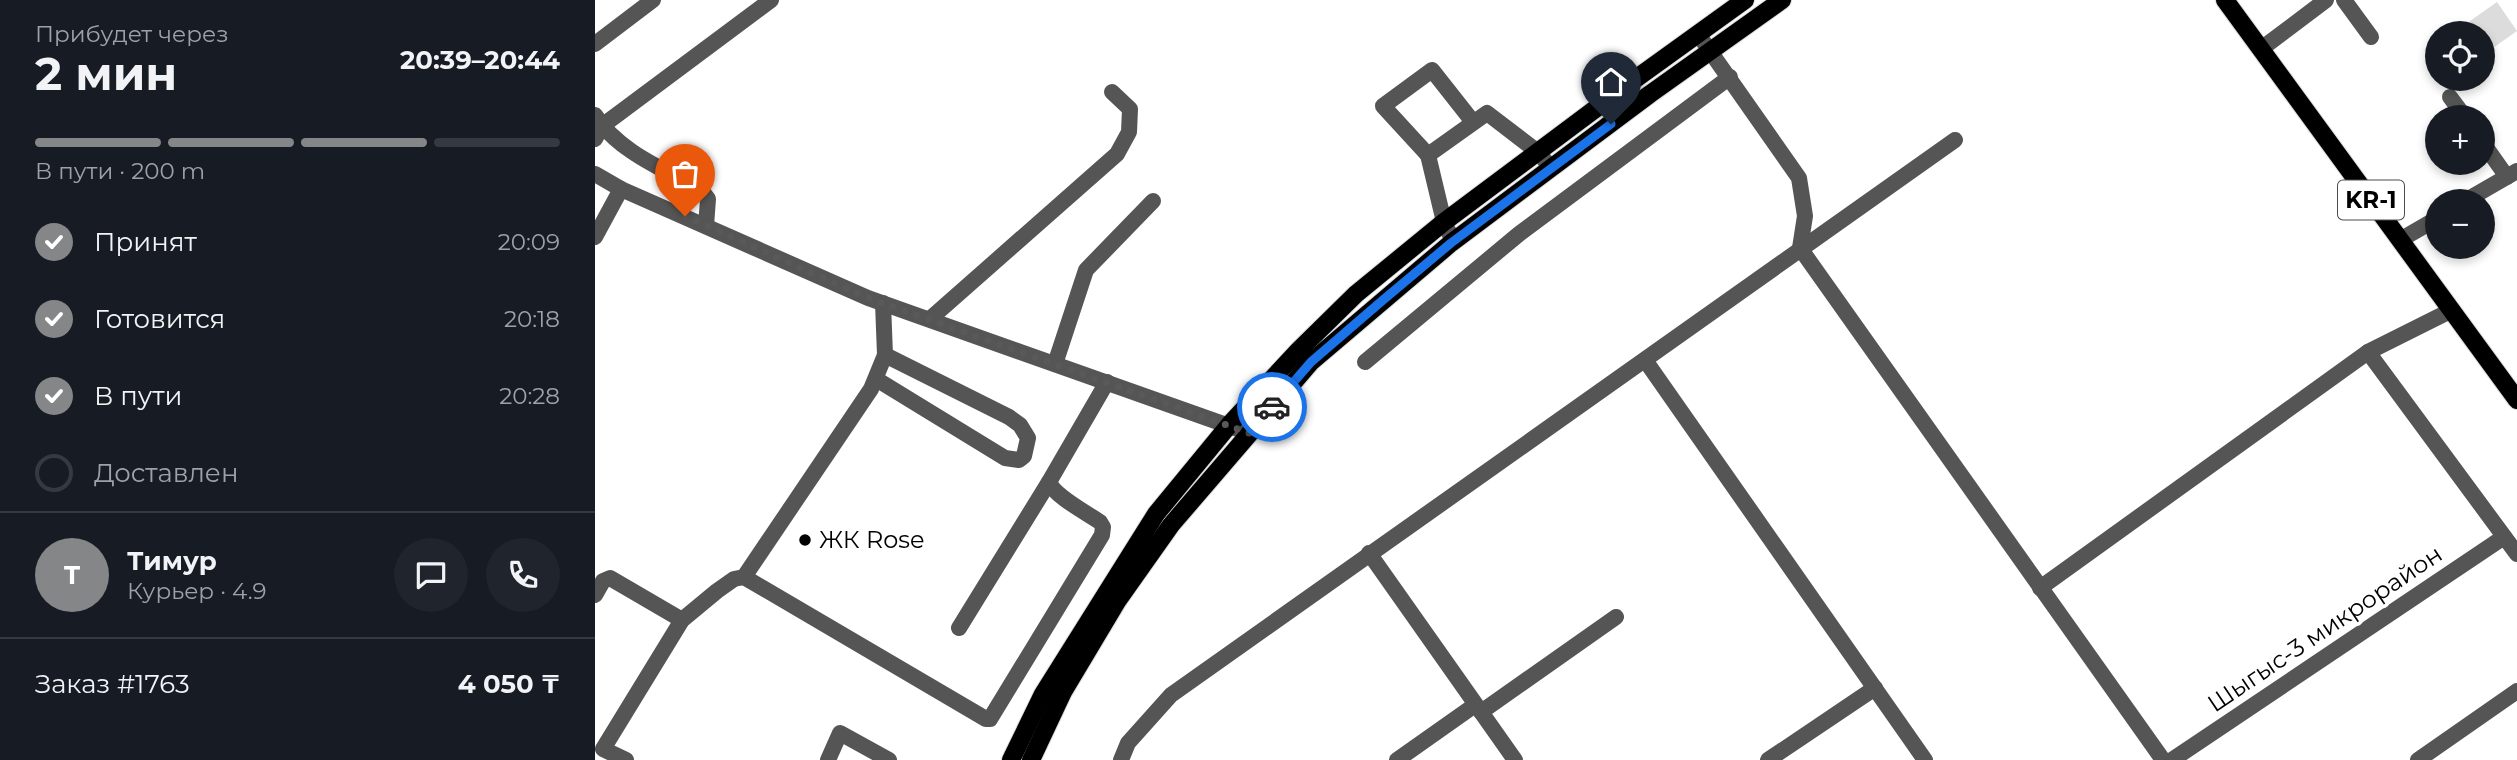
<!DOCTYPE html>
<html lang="ru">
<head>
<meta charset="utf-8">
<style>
  :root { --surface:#171b24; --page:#20242c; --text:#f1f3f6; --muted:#9ea1a6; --line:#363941; --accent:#858687 }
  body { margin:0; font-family:Montserrat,sans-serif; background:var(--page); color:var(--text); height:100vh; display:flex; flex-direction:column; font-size:26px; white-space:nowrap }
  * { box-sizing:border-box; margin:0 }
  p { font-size:23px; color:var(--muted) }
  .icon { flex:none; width:38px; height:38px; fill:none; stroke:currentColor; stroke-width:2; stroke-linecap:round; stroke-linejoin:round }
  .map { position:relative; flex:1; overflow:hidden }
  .details { display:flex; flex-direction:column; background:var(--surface); width:595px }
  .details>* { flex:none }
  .tools { position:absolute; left:1830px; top:21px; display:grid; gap:14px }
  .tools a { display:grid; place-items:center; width:70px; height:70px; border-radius:50%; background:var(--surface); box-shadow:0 4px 10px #0003; font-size:35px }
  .pin { position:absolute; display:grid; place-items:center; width:60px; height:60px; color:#fff; margin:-72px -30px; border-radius:50% 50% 50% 0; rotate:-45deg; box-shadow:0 0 7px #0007 }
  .pin .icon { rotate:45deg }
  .courier { position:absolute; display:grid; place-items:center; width:70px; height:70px; margin:-35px; border:5px solid #1a73e8; border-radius:50%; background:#fff; color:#222; box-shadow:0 2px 9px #0007 }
  .headline em { font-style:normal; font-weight:700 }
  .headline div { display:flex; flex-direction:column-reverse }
  .headline { display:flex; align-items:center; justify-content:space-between; height:119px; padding:0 35px }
  h1 { font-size:46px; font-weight:700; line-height:52px }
  .bar { display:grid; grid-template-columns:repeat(4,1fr); gap:10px 7px; align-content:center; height:84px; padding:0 35px }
  .bar i { height:9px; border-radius:5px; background:var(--line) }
  .bar .active { background:var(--accent) }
  .bar p { grid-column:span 4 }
  .line { display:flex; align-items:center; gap:18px; padding:0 35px; border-top:2px solid var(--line) }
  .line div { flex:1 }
  .round { display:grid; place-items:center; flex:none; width:74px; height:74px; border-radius:37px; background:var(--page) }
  ol { padding:0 35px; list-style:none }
  li { display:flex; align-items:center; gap:21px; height:77px }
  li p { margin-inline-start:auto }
  li .icon { padding:7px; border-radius:50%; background:var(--accent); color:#fff; stroke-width:4 }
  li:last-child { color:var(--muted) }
  li i { width:38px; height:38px; border:4px solid var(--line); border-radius:50% }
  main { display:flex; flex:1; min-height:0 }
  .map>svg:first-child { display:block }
</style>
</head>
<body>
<main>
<section class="details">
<div class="headline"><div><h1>2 мин</h1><p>Прибудет через</p></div><em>20:39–20:44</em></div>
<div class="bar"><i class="active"></i><i class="active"></i><i class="active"></i><i></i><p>В пути · 200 m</p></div>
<ol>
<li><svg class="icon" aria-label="check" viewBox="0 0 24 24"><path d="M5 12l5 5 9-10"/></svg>Принят<p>20:09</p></li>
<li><svg class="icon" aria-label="check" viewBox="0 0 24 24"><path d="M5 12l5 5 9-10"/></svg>Готовится<p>20:18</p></li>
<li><svg class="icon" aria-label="check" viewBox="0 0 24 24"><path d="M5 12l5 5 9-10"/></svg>В пути<p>20:28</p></li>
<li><i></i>Доставлен</li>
</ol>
<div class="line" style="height:126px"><b class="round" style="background:var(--accent);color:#fff">Т</b><div><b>Тимур</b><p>Курьер · 4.9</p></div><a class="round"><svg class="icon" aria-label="chat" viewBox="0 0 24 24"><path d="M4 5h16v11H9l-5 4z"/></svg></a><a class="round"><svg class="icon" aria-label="phone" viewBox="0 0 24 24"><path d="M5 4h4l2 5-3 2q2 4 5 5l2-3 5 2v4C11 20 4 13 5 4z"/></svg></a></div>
<div class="line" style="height:91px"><div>Заказ #1763</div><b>4 050 ₸</b></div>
</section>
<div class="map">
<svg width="1922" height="760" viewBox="0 0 1922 760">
  <rect width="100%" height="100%" fill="#fff"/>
  <path fill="#dcdcdc" d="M 1902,2 L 1922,31 L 1888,55 L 1888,33 L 1858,33 Z"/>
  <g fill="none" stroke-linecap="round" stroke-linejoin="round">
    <g stroke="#dbdbdb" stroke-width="20">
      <g id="major">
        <path d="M 1630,0 L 1922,400"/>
        <path d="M 416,760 L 448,694 L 561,514 L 635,424 L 703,351 L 761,294 L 849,222 L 1039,80 L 1150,0"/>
        <path d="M 436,760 L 468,692 L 523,600 L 576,525 L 716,362 L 856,243 L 1055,94 L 1187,0"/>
      </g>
    </g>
    <g stroke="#555" stroke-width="16">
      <path d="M 1749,0 L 1776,37"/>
      <path d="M 1103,34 L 1204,178 L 1210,216 L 1205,248 L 1568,760"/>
      <path d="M 0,44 L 58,0"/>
      <path d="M 1666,49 L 1731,0"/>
      <path d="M 1855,97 L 1870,117"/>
      <path d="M 0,115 C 22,151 70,170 106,190 L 113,199 L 111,226"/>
      <path d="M 0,139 L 7,126 L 176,0"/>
      <path d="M 1888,143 L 1912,177"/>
      <path d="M 833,155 L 788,106 L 837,70 L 878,122"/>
      <path d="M 0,174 L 26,189 L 273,298 L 654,433"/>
      <path d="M 1870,201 L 1922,171"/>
      <path d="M 0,237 L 26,189"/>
      <path d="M 1805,240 L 1843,218"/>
      <path d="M 858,241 L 849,222 L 833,155 L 892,113 L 943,152 L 956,168"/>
      <path d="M 336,318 L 522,154 L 534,132 L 535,109 L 517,92"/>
      <path d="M 1773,352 L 1922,554"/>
      <path d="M 1050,360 L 1330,760"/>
      <path d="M 770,362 L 924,234 L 1135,77"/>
      <path d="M 460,364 L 491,270 L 558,201"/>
      <path d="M 281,379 L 410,458 L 424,460 L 429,456 L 433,438 L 425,425 L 414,417 L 290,355"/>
      <path d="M 774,553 L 920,760"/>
      <path d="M 149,577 L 391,719 L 395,719 L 507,535 L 508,527 L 505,522 C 492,513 459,496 454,482 L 512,382"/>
      <path d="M 1445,588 L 1773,352 L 1857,310"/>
      <path d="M 0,595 L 8,581 L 15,578 L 87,620"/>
      <path d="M 364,628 L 454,482"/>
      <path d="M 886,712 L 1021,617"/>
      <path d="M 31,760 L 8,749 L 87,620 L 122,591 L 139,579 L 149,577 L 276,389 L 290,355 L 288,303"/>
      <path d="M 233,760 L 245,733 L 294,760"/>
      <path d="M 526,760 L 533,743 L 576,695 L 1360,140"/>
      <path d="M 802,760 L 880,705"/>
      <path d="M 1173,760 L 1280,688"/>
      <path d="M 1577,760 L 1909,537"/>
      <path d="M 1823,760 L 1922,691"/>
    </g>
    <use href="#major" stroke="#000" stroke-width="18"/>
  </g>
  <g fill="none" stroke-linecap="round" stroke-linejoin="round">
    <path stroke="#595959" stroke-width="7" stroke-dasharray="0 12.6" d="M 90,216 L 273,298 L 654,433 L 677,407"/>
    <path stroke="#1a73e8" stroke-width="9" d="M 677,407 L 716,362 L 788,300 L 856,243 L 1016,124"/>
  </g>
  <circle fill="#000" stroke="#fff" stroke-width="2.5" cx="210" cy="540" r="7"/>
  <g text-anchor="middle" stroke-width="7" stroke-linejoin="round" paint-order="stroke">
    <rect fill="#fff" stroke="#4c4c4c" stroke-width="2" x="1743" y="180.5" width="66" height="39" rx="5"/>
    <g font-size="23" font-weight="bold" fill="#000">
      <text x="1776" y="208">KR-1</text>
    </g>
    <g font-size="24" fill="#000" stroke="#fff" text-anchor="start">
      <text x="224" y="548">ЖК Rose</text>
    </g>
    <g font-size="24" fill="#000" stroke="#fff">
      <text transform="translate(1730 629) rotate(-34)" y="8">Шыгыс-3 микрорайон</text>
    </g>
  </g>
</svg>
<div class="tools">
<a><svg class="icon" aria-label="locate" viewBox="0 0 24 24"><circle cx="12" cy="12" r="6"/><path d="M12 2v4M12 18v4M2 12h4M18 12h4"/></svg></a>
<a>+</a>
<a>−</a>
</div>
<div class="pin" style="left:90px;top:216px;background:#ea580c"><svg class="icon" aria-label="bag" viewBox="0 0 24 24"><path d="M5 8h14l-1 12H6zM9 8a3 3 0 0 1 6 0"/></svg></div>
<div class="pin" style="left:1016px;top:124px;background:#1f2937"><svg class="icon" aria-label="home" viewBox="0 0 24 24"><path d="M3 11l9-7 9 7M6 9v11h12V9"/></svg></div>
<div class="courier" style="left:677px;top:407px"><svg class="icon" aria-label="car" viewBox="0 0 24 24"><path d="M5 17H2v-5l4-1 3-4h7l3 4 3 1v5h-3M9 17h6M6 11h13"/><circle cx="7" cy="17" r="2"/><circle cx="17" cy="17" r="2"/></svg></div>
</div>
</main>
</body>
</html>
